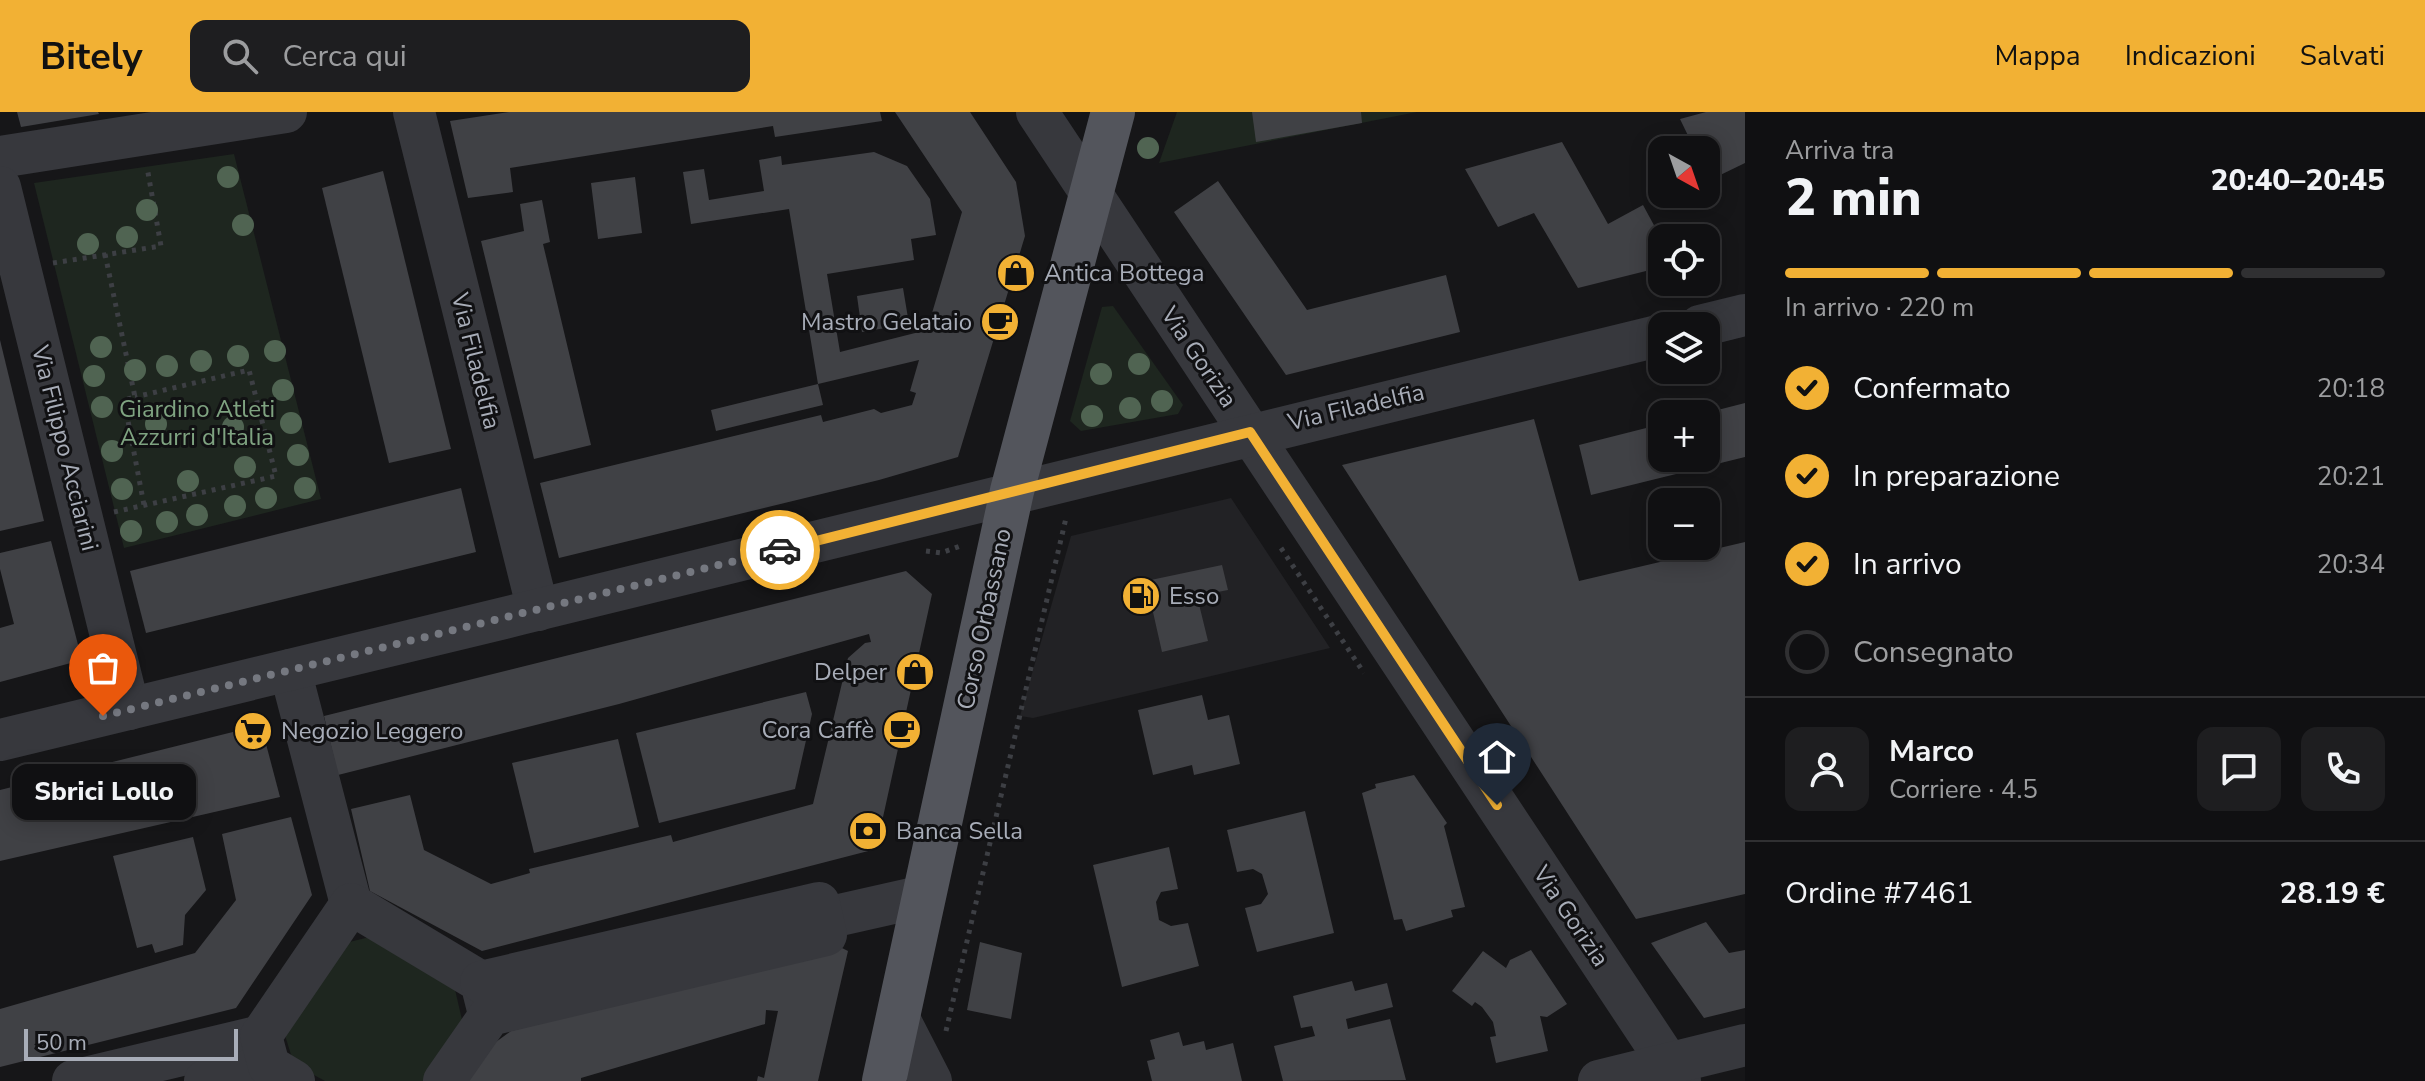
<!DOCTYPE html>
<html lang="it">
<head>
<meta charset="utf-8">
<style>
  :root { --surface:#101012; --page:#1e1e20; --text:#f1f3f6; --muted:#9c9d9f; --line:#303032; --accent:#f2b134 }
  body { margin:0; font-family:"Nunito Sans",sans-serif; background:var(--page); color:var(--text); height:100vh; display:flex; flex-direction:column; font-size:30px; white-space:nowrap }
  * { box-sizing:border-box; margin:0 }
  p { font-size:26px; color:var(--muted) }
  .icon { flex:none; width:44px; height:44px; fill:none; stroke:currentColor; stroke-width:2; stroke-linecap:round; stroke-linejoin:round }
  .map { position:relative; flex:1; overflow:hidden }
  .side { display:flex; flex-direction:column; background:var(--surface); width:680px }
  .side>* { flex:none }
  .needle { width:52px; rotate:140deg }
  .buttons { position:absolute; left:1648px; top:24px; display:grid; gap:16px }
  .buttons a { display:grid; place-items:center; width:72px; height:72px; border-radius:16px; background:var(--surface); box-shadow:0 4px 20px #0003,0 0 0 2px var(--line); font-size:40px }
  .scale { position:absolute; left:24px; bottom:20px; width:214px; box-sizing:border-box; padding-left:8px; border:4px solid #a8adb8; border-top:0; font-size:22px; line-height:28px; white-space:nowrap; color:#a8adb8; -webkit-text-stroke:6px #111113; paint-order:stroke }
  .pin { position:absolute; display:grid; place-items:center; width:68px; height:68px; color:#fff; margin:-82px -34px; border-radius:50% 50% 50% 0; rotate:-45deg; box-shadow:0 0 8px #0007 }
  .pin .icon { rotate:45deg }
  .courier { position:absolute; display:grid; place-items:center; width:80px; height:80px; margin:-40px; border:6px solid #f2b134; border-radius:50%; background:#fff; color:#222; box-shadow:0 2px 10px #0007 }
  .bubble { position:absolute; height:56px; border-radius:16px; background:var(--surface); box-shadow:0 4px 20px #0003,0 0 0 2px var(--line); font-size:26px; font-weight:800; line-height:56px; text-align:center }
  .headline em { font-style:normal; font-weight:800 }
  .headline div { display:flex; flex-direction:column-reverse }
  .headline { display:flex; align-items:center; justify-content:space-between; height:136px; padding:0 40px }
  h1 { font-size:52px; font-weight:800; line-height:60px }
  .bar { display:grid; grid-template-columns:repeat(4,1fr); gap:12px 8px; align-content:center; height:96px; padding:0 40px }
  .bar i { height:10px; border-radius:6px; background:var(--line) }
  .bar .on { background:var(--accent) }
  .bar p { grid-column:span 4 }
  .line { display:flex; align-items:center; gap:20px; padding:0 40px; border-top:2px solid var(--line) }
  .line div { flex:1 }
  .round { display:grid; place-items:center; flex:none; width:84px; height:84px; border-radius:16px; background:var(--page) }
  ol { padding:0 40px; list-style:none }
  li { display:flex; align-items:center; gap:24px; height:88px }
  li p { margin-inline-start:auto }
  li .icon { padding:8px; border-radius:50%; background:var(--accent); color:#111; stroke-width:4 }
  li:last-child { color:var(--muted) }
  li i { width:44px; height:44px; border:4px solid var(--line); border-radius:50% }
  header { display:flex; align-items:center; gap:48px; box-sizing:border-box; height:112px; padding:0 40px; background:var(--accent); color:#111 }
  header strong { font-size:38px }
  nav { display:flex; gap:44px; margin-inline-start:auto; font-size:28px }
  .search { width:560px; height:72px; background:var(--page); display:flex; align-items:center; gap:20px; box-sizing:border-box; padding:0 28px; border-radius:16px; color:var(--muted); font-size:30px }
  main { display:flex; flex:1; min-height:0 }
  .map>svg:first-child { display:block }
</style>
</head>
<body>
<header>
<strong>Bitely</strong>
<div class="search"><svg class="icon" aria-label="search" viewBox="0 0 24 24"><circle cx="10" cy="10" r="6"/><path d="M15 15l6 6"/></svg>Cerca qui</div>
<nav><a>Mappa</a><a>Indicazioni</a><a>Salvati</a></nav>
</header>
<main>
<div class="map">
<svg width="1745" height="969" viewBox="0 0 1745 969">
  <rect width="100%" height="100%" fill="#161618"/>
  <path fill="#222225" d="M 1231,386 L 1330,536 L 1033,606 L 1020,604 L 1071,424 Z"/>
  <g fill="#1e261f">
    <path d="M 1177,0 L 1417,0 L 1159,51 Z"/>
    <path d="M 234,42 L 321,387 L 124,436 L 34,71 Z"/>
    <path d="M 1113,194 L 1183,293 L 1178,302 L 1081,319 L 1070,309 L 1102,195 Z"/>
    <path d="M 378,823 L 453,869 L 463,912 L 429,969 L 325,969 L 294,952 L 282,914 L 341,832 Z"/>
  </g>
  <g fill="#404145">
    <path d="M 17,0 L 98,0 L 99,2 L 21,15 Z"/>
    <path d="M 509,0 L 880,0 L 882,9 L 775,25 L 773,14 L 510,56 L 513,80 L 468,86 L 450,9 Z"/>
    <path d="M 895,0 L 970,0 L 1016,70 L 1025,124 L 958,345 L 879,368 L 559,446 L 540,371 L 821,303 L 823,310 L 874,297 L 881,301 L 912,293 L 916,281 L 910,279 L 919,248 L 818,272 L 823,293 L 716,319 L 711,298 L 818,272 L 789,97 L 691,112 L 683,60 L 704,57 L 709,88 L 764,79 L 759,48 L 781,44 L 782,53 L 874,40 L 907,54 L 930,87 L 936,123 L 911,127 L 914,148 L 827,162 L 840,240 L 927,218 L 962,100 Z"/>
    <path d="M 1252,0 L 1361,0 L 1362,11 L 1256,30 Z"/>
    <path d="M 1706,0 L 1745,0 L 1745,51 L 1710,68 L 1706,38 L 1695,38 L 1680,7 Z"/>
    <path d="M 1562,30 L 1608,112 L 1643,93 L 1662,128 L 1662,155 L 1578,176 L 1534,101 L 1498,115 L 1465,57 Z"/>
    <path d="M 383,59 L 451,337 L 389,351 L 322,76 Z"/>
    <path d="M 635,65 L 642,121 L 598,127 L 591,71 Z"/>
    <path d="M 1218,69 L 1307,198 L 1446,163 L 1460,220 L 1286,263 L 1174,100 Z"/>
    <path d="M 542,88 L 550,130 L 543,132 L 591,333 L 534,347 L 481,129 L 524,119 L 520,92 Z"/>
    <path d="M 903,176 L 909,212 L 862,220 L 857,184 Z"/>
    <path d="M 0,228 L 44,409 L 0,419 Z"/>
    <path d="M 1745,291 L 1745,345 L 1591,383 L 1579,333 L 1662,312 L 1662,346 L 1706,346 L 1706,301 Z"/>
    <path d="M 1534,307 L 1579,469 L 1745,430 L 1745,782 L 1636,807 L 1342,353 Z"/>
    <path d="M 461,376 L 476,440 L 146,521 L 130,459 Z"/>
    <path d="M 51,429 L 82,548 L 0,570 L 0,516 L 14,512 L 0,457 L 0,441 Z"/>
    <path d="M 1222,453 L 1228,478 L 1197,484 L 1208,529 L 1162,540 L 1146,469 Z"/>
    <path d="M 906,459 L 932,482 L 876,737 L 482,839 L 370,779 L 351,697 L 410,683 L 424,738 L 491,772 L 530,761 L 529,757 L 671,723 L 673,730 L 813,692 L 848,546 L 865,531 L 871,530 L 869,522 L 619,592 L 338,663 L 324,604 Z"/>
    <path d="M 806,580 L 812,602 L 795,677 L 659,711 L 636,621 Z"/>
    <path d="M 1202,583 L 1208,608 L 1229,603 L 1240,652 L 1194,663 L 1192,653 L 1153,663 L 1138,598 Z"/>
    <path d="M 261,613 L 280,685 L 0,749 L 0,678 Z"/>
    <path d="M 618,627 L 639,715 L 534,741 L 512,651 Z"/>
    <path d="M 1414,663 L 1447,711 L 1444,714 L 1465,795 L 1451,798 L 1453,805 L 1406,819 L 1402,807 L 1394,808 L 1362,681 L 1376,676 L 1375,672 Z"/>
    <path d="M 1305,699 L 1334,821 L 1257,840 L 1245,796 L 1261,792 L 1268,782 L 1262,762 L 1253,757 L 1237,760 L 1227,718 Z"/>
    <path d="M 291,705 L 312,783 L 236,896 L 0,955 L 0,897 L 195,841 L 236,788 L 222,722 Z"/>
    <path d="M 193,725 L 206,778 L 185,803 L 183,833 L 155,841 L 152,832 L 137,836 L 113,744 Z"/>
    <path d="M 1169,735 L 1178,777 L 1161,780 L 1156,790 L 1159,808 L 1171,814 L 1188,811 L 1199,854 L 1122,875 L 1093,753 Z"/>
    <path d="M 1706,810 L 1729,841 L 1745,838 L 1745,896 L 1704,906 L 1651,831 Z"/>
    <path d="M 980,830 L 1022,841 L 1011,907 L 967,898 Z"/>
    <path d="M 840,835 L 848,839 L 818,969 L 757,969 L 758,964 L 764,966 L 778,899 L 766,898 L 765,912 L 581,966 L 581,969 L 467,969 L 489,935 L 511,919 Z"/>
    <path d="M 1531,838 L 1567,892 L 1547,905 L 1540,904 L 1548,939 L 1496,951 L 1490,925 L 1496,924 L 1493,910 L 1482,895 L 1475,890 L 1472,894 L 1452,879 L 1483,839 L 1506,856 L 1510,848 Z"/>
    <path d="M 1352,869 L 1355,879 L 1387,871 L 1393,895 L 1346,907 L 1348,917 L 1390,907 L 1406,968 L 1283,969 L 1274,934 L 1315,924 L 1312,914 L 1301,916 L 1293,884 Z"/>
    <path d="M 1179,920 L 1183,934 L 1204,929 L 1206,938 L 1233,931 L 1242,969 L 1152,969 L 1147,949 L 1155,947 L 1150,928 Z"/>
  </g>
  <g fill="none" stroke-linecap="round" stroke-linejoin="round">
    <g stroke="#3d3f44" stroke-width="5" stroke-dasharray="4 6" stroke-linecap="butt">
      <path d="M 105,142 L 135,285 L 124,288 L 144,393"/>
      <path d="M 53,151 L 161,134 L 147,55"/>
      <path d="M 114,400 L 276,364 L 249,258 L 135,285"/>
      <path d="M 1281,436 L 1364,561"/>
      <path d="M 926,439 L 941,441 L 963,433"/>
      <path d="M 946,919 L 1066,406"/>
    </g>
    <g stroke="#37383d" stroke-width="42">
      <path d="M 414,0 L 538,498"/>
      <path d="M 1037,0 L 1680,969"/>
      <path d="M 0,45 L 286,0"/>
      <path d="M 0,75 L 129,597"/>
      <path d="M 1700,214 L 1745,203"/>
      <path d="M 290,558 L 351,792"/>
      <path d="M 0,628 C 555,497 1107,353 1662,223"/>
      <path d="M 822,807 L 924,784"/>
      <path d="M 898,905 L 931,969"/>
      <path d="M 73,969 L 261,924"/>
      <path d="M 205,969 L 269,954"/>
      <path d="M 294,969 L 269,954 L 261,924 L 351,792 L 481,870 L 488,898"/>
      <path d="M 444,969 L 490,903 L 826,823 L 819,791 L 481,870"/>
      <path d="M 1599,969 L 1745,933"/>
    </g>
    <path stroke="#53555c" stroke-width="44" d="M 884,969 L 1012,379 L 1113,0"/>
  </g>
  <g fill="#506452">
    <circle cx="1148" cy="36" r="11"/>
    <circle cx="228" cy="65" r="11"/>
    <circle cx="147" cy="98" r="11"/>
    <circle cx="243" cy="113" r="11"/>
    <circle cx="127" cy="125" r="11"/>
    <circle cx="88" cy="132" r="11"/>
    <circle cx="101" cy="235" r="11"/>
    <circle cx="275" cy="239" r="11"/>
    <circle cx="238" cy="244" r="11"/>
    <circle cx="201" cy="249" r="11"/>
    <circle cx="1139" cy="252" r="11"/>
    <circle cx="167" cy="254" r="11"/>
    <circle cx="135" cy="258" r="11"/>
    <circle cx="1101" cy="262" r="11"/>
    <circle cx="94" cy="264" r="11"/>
    <circle cx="283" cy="278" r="11"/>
    <circle cx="1162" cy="289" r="11"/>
    <circle cx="102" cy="295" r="11"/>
    <circle cx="1130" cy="296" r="11"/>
    <circle cx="1092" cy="304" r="11"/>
    <circle cx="291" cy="311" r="11"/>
    <circle cx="156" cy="312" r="11"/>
    <circle cx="233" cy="315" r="11"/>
    <circle cx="112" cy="339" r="11"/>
    <circle cx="298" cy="343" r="11"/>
    <circle cx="245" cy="355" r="11"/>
    <circle cx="188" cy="369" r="11"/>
    <circle cx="305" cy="376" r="11"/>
    <circle cx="122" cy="377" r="11"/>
    <circle cx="266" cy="386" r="11"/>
    <circle cx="235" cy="394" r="11"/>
    <circle cx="197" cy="403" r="11"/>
    <circle cx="167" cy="410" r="11"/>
    <circle cx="131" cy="419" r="11"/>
  </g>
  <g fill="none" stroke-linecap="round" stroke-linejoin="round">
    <path stroke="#757880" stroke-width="8" stroke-dasharray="0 14.4" d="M 103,604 L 780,438"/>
    <path stroke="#f2b134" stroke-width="10" d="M 780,438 L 1250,320 L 1497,693"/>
  </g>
  <defs>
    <g id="shop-disc" transform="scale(2)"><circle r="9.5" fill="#f2b134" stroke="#111113"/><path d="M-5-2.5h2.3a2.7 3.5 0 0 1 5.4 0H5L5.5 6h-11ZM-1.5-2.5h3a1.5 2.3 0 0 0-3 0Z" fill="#111"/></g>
    <g id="cafe-disc" transform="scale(2)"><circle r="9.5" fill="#f2b134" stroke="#111113"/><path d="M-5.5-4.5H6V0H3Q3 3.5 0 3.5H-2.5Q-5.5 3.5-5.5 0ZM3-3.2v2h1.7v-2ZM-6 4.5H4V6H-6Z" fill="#111"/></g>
    <g id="fuel-disc" transform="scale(2)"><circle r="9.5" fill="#f2b134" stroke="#111113"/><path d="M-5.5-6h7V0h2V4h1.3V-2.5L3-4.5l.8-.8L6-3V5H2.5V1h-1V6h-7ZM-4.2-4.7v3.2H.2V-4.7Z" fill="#111"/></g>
    <g id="supermarket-disc" transform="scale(2)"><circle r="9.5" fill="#f2b134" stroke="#111113"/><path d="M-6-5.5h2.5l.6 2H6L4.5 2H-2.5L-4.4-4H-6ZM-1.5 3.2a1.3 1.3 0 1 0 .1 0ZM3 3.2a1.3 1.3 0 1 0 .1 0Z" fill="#111"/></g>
    <g id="bank-disc" transform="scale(2)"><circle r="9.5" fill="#f2b134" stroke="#111113"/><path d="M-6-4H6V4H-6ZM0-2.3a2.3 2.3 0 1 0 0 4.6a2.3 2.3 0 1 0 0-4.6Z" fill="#111"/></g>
  </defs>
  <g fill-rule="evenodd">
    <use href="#shop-disc" x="1016" y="161"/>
    <use href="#cafe-disc" x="1000" y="210"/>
    <use href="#fuel-disc" x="1141" y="484"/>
    <use href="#shop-disc" x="915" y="560"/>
    <use href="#cafe-disc" x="902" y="618"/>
    <use href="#supermarket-disc" x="253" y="619"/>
    <use href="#bank-disc" x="868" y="719"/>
  </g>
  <g text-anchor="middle" stroke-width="6" stroke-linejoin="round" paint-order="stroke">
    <g font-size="24" fill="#a8adb8" stroke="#111113" text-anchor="start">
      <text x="1044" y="169">Antica Bottega</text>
      <text x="972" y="218" text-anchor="end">Mastro Gelataio</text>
      <text x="1169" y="492">Esso</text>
      <text x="887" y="568" text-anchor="end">Delper</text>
      <text x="874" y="626" text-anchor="end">Cora Caffè</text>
      <text x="281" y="627">Negozio Leggero</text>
      <text x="896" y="727">Banca Sella</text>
    </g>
    <g font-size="24" fill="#a8adb8" stroke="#111113">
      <text transform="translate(1199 245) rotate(56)" y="8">Via Gorizia</text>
      <text transform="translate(476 249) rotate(76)" y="8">Via Filadelfia</text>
      <text transform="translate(1356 295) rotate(-13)" y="8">Via Filadelfia</text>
      <text transform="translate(65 336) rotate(76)" y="8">Via Filippo Acciarini</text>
      <text transform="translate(984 507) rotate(-78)" y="8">Corso Orbassano</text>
      <text transform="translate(1571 804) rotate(56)" y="8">Via Gorizia</text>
    </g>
    <g font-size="24" fill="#7fa381" stroke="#111113">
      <text x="197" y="305">Giardino Atleti<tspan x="197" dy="28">Azzurri d'Italia</tspan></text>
    </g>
  </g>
</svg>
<div class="buttons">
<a><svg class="needle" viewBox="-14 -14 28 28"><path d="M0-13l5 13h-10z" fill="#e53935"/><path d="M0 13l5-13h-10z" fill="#9c9d9f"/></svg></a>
<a><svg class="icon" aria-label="locate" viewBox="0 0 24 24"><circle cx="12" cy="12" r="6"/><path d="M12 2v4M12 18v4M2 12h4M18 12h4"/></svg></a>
<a><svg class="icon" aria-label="layers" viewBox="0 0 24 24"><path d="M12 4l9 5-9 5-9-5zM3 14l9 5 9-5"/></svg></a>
<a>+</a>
<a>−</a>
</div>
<div class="scale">50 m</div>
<div class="pin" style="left:103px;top:604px;background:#ea580c"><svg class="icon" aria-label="bag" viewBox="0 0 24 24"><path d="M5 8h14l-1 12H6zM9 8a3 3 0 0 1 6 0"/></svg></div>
<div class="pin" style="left:1497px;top:693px;background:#1f2937"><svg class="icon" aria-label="home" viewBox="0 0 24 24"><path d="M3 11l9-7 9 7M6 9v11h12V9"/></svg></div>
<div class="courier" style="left:780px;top:438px"><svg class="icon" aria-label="car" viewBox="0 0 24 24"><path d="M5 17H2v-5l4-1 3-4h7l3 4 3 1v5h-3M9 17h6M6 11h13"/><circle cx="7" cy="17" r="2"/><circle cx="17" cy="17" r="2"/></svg></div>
<div class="bubble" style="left:12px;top:652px;width:184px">Sbrici Lollo</div>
</div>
<section class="side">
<div class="headline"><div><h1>2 min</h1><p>Arriva tra</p></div><em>20:40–20:45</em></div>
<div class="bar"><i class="on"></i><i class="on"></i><i class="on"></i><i></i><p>In arrivo · 220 m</p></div>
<ol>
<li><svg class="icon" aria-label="check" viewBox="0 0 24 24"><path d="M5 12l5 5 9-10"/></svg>Confermato<p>20:18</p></li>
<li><svg class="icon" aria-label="check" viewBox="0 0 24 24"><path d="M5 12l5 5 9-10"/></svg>In preparazione<p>20:21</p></li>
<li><svg class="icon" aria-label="check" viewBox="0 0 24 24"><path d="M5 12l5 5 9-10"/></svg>In arrivo<p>20:34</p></li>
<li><i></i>Consegnato</li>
</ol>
<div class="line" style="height:144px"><a class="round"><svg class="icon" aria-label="person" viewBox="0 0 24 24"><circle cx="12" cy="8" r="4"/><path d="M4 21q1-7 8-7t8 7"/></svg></a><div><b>Marco</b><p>Corriere · 4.5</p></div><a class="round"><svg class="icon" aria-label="chat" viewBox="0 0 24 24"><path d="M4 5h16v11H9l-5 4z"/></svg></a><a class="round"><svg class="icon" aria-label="phone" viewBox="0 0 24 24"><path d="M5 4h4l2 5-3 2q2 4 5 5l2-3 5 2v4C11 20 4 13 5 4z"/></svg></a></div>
<div class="line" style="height:104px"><div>Ordine #7461</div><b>28.19 €</b></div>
</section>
</main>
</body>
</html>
